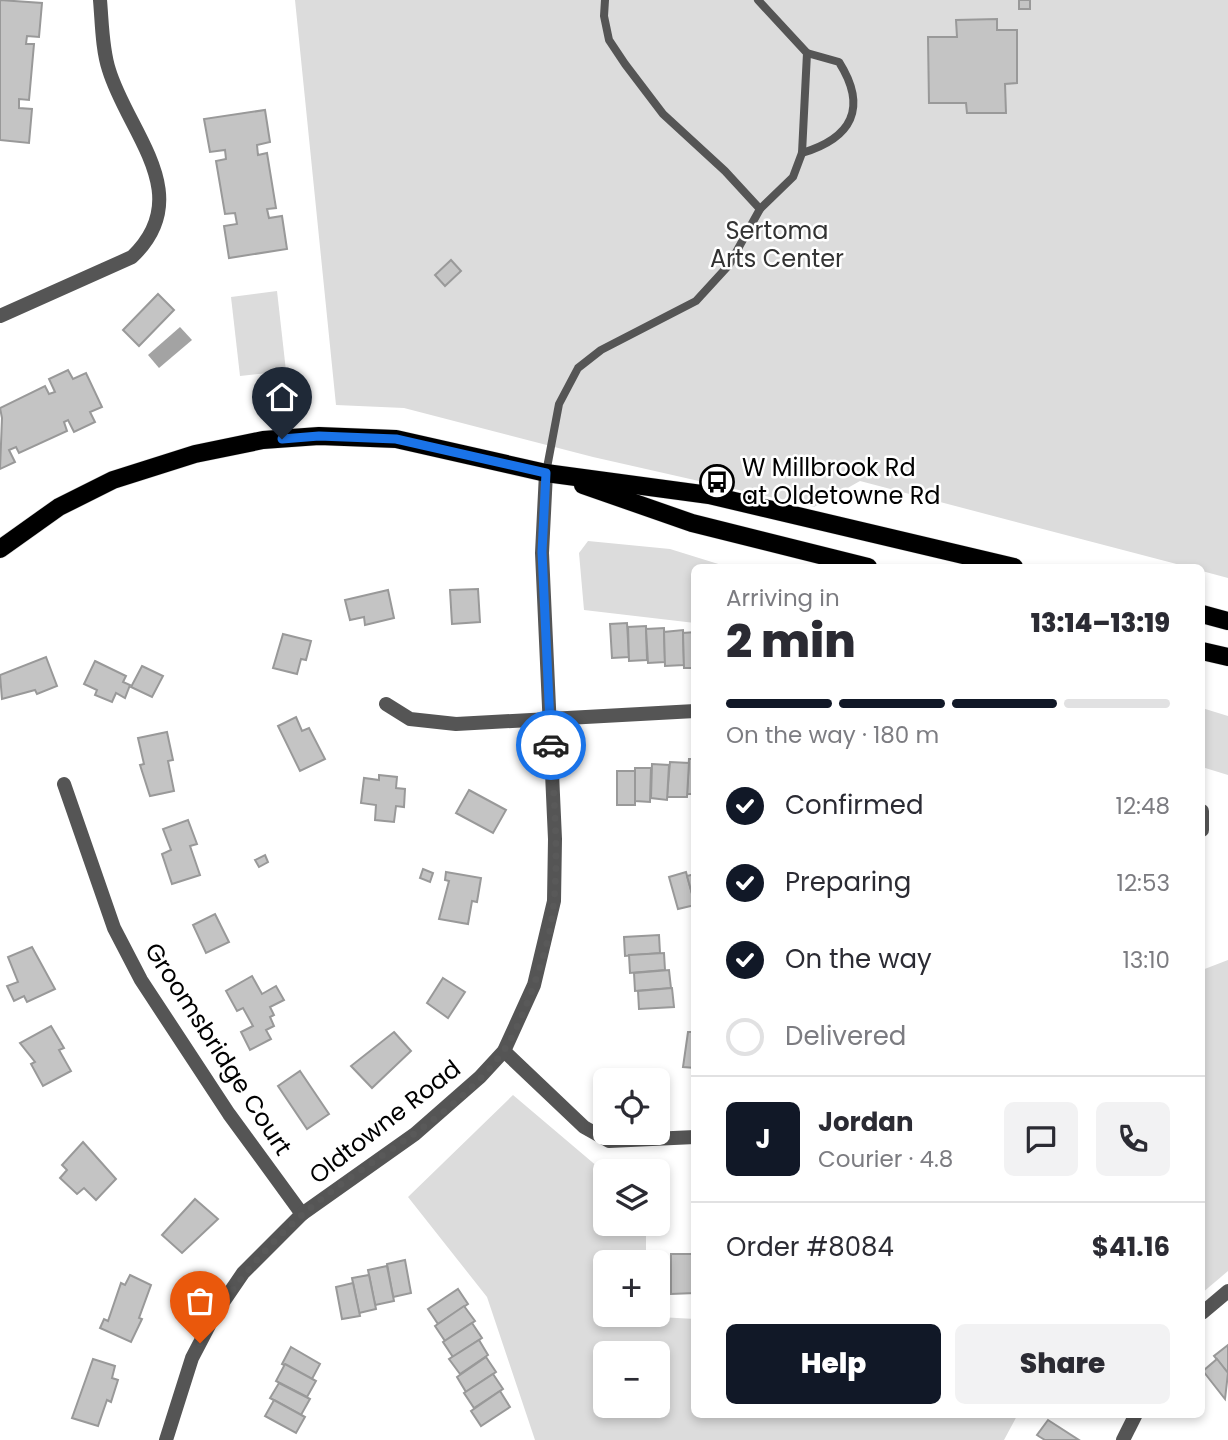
<!DOCTYPE html>
<html lang="en">
<head>
<meta charset="utf-8">
<style>
  :root { --surface:#fff; --page:#f2f2f3; --text:#2b2b33; --muted:#7c7c81; --line:#e1e1e2; --accent:#111827 }
  body { margin:0; font-family:Poppins,sans-serif; background:var(--page); color:var(--text); height:100vh; display:flex; flex-direction:column; font-size:26px; white-space:nowrap }
  * { box-sizing:border-box; margin:0 }
  p { font-size:23px; color:var(--muted) }
  .icon { flex:none; width:38px; height:38px; fill:none; stroke:currentColor; stroke-width:2; stroke-linecap:round; stroke-linejoin:round }
  .map { position:relative; flex:1; overflow:hidden }
  .side { position:absolute; left:691px; top:564px; width:514px; height:854px; display:flex; flex-direction:column; background:var(--surface); border-radius:10px; box-shadow:0 4px 10px #0003 }
  .side>* { flex:none }
  .buttons { position:absolute; left:593px; top:1068px; display:grid; gap:14px }
  .buttons a { display:grid; place-items:center; width:77px; height:77px; border-radius:10px; background:var(--surface); box-shadow:0 4px 10px #0003; font-size:35px }
  .pin { position:absolute; display:grid; place-items:center; width:60px; height:60px; color:#fff; margin:-72px -30px; border-radius:50% 50% 50% 0; rotate:-45deg; box-shadow:0 0 7px #0007 }
  .pin .icon { rotate:45deg }
  .courier { position:absolute; display:grid; place-items:center; width:70px; height:70px; margin:-35px; border:5px solid #1a73e8; border-radius:50%; background:#fff; color:#222; box-shadow:0 2px 9px #0007 }
  .headline em { font-style:normal; font-weight:800 }
  .headline div { display:flex; flex-direction:column-reverse }
  .headline { display:flex; align-items:center; justify-content:space-between; height:119px; padding:0 35px }
  h1 { font-size:46px; font-weight:800; line-height:52px }
  .bar { display:grid; grid-template-columns:repeat(4,1fr); gap:10px 7px; align-content:center; height:84px; padding:0 35px }
  .bar i { height:9px; border-radius:5px; background:var(--line) }
  .bar .active { background:var(--accent) }
  .bar p { grid-column:span 4 }
  .line { display:flex; align-items:center; gap:18px; padding:0 35px; border-top:2px solid var(--line) }
  .line div { flex:1 }
  .round { display:grid; place-items:center; flex:none; width:74px; height:74px; border-radius:10px; background:var(--page) }
  ol { padding:0 35px; list-style:none }
  li { display:flex; align-items:center; gap:21px; height:77px }
  li p { margin-inline-start:auto }
  li .icon { padding:7px; border-radius:50%; background:var(--accent); color:#fff; stroke-width:4 }
  li:last-child { color:var(--muted) }
  li i { width:38px; height:38px; border:4px solid var(--line); border-radius:50% }
  .action { display:flex; gap:14px; margin-top:auto; padding:14px 35px }
  .action a { flex:1; height:80px; border-radius:10px; background:var(--accent); color:#fff; font-size:28px; font-weight:800; line-height:80px; text-align:center }
  .action a+a { background:var(--page); color:var(--text) }
  .map>svg:first-child { display:block }
</style>
</head>
<body>
<div class="map">
<svg width="1228" height="1440" viewBox="0 0 1228 1440">
  <rect width="100%" height="100%" fill="#fff"/>
  <g fill="#dcdcdc" fill-rule="evenodd">
    <path d="M 295,0 L 1228,0 L 1228,578 L 1202,571 L 1202,567 L 1188,567 L 860,481 L 814,507 L 593,457 L 404,408 L 336,405 Z"/>
    <path d="M 277,291 L 286,371 L 240,376 L 231,297 Z"/>
    <path d="M 588,541 L 670,549 L 728,567 L 695,567 L 695,623 L 584,610 L 579,553 Z"/>
    <path d="M 1202,708 L 1228,716 L 1228,775 L 1202,767 Z"/>
    <path d="M 1228,960 L 1228,1271 L 1202,1293 L 1202,970 Z"/>
    <path d="M 513,1095 L 605,1173 L 606,1223 L 646,1223 L 646,1262 L 606,1262 L 606,1314 L 695,1319 L 695,1414 L 1018,1414 L 1004,1440 L 535,1440 L 487,1297 L 408,1197 ZM 606,1353 L 658,1353 L 658,1405 L 606,1405 Z"/>
  </g>
  <path fill="#a3a3a3" d="M 180,327 L 192,340 L 159,368 L 148,355 Z"/>
  <g fill="#c4c4c4" stroke="#999" stroke-width="2">
    <path d="M 0,0 L 42,3 L 39,37 L 27,36 L 26,44 L 34,44 L 29,100 L 19,99 L 19,108 L 32,109 L 29,143 L 0,140 Z"/>
    <rect x="1019" y="0" width="11" height="9"/>
    <path d="M 997,19 L 997,30 L 1017,30 L 1017,83 L 1005,84 L 1006,113 L 967,113 L 966,103 L 929,103 L 928,37 L 957,37 L 956,20 Z"/>
    <path d="M 265,110 L 270,142 L 257,145 L 258,155 L 267,153 L 276,208 L 267,209 L 269,218 L 282,216 L 287,249 L 229,258 L 224,226 L 237,224 L 235,213 L 225,214 L 216,161 L 226,159 L 225,150 L 210,152 L 204,119 Z"/>
    <path d="M 451,260 L 461,271 L 445,286 L 435,275 Z"/>
    <path d="M 158,294 L 174,310 L 139,346 L 123,330 Z"/>
    <path d="M 68,370 L 73,379 L 86,373 L 102,407 L 90,412 L 95,422 L 74,432 L 68,420 L 64,422 L 67,431 L 19,453 L 16,447 L 9,450 L 15,462 L 0,469 L 2,418 L 0,408 L 45,386 L 49,394 L 55,392 L 49,379 Z"/>
    <path d="M 478,589 L 480,622 L 452,624 L 450,590 Z"/>
    <path d="M 388,590 L 394,618 L 365,625 L 364,617 L 350,620 L 345,600 Z"/>
    <path d="M 627,623 L 629,657 L 612,658 L 610,624 Z"/>
    <path d="M 646,626 L 647,660 L 629,661 L 628,627 Z"/>
    <path d="M 664,628 L 665,662 L 648,663 L 646,629 Z"/>
    <path d="M 683,630 L 684,665 L 665,666 L 664,632 Z"/>
    <path d="M 695,632 L 695,668 L 684,668 L 683,633 Z"/>
    <path d="M 283,634 L 311,641 L 306,660 L 301,659 L 297,674 L 273,668 Z"/>
    <path d="M 46,657 L 57,686 L 37,694 L 35,690 L 2,699 L 0,675 Z"/>
    <path d="M 95,661 L 126,676 L 123,682 L 130,685 L 125,698 L 116,693 L 112,702 L 95,695 L 97,690 L 84,684 Z"/>
    <path d="M 142,666 L 163,676 L 152,697 L 131,687 Z"/>
    <path d="M 296,717 L 302,731 L 309,728 L 325,759 L 300,771 L 278,726 Z"/>
    <path d="M 167,732 L 173,760 L 168,761 L 174,791 L 150,796 L 140,765 L 144,764 L 138,738 Z"/>
    <path d="M 689,759 L 695,759 L 695,794 L 687,794 Z"/>
    <path d="M 670,762 L 689,763 L 687,797 L 667,797 Z"/>
    <path d="M 652,764 L 669,765 L 667,800 L 651,798 Z"/>
    <path d="M 635,768 L 651,768 L 650,802 L 635,801 Z"/>
    <rect x="617" y="771" width="18" height="34"/>
    <path d="M 379,775 L 397,777 L 396,788 L 405,789 L 404,807 L 396,806 L 394,822 L 375,820 L 376,805 L 361,803 L 364,778 L 379,780 Z"/>
    <path d="M 469,790 L 506,810 L 493,833 L 456,813 Z"/>
    <path d="M 188,820 L 197,844 L 190,846 L 200,875 L 172,884 L 162,854 L 171,850 L 163,829 Z"/>
    <path d="M 265,855 L 268,862 L 259,867 L 255,860 Z"/>
    <path d="M 423,869 L 433,873 L 430,882 L 420,878 Z"/>
    <path d="M 446,872 L 481,878 L 477,902 L 472,901 L 468,924 L 439,919 L 449,881 L 445,880 Z"/>
    <path d="M 686,872 L 695,905 L 678,909 L 669,877 Z"/>
    <path d="M 695,874 L 695,904 L 687,876 Z"/>
    <path d="M 215,914 L 229,942 L 206,953 L 193,925 Z"/>
    <path d="M 659,935 L 660,953 L 625,956 L 624,937 Z"/>
    <path d="M 32,947 L 55,989 L 27,1002 L 24,996 L 14,1001 L 7,986 L 18,982 L 8,957 Z"/>
    <path d="M 664,953 L 665,970 L 630,973 L 629,955 Z"/>
    <path d="M 669,970 L 671,988 L 635,991 L 634,973 Z"/>
    <path d="M 252,976 L 262,994 L 276,986 L 284,1000 L 270,1007 L 274,1015 L 270,1017 L 274,1026 L 266,1030 L 271,1039 L 250,1050 L 241,1032 L 253,1026 L 243,1008 L 237,1011 L 226,991 Z"/>
    <path d="M 443,978 L 465,992 L 448,1018 L 427,1003 Z"/>
    <path d="M 672,988 L 674,1007 L 639,1009 L 638,991 Z"/>
    <path d="M 51,1026 L 64,1048 L 59,1050 L 71,1071 L 43,1086 L 31,1064 L 35,1062 L 20,1043 Z"/>
    <path d="M 394,1032 L 411,1051 L 372,1088 L 351,1066 Z"/>
    <path d="M 688,1032 L 695,1032 L 695,1068 L 683,1067 Z"/>
    <path d="M 300,1071 L 329,1114 L 307,1129 L 278,1086 Z"/>
    <path d="M 83,1142 L 116,1179 L 96,1200 L 84,1188 L 77,1194 L 60,1178 L 67,1170 L 62,1165 Z"/>
    <path d="M 195,1199 L 218,1219 L 182,1253 L 162,1235 Z"/>
    <path d="M 671,1254 L 695,1254 L 695,1293 L 671,1294 Z"/>
    <path d="M 405,1260 L 411,1293 L 393,1297 L 387,1264 Z"/>
    <path d="M 387,1266 L 394,1301 L 375,1305 L 368,1270 Z"/>
    <path d="M 130,1275 L 151,1285 L 139,1318 L 142,1319 L 131,1342 L 100,1328 L 104,1319 L 108,1321 L 121,1283 L 125,1285 Z"/>
    <path d="M 369,1275 L 376,1309 L 359,1313 L 352,1278 Z"/>
    <path d="M 353,1283 L 360,1316 L 342,1319 L 336,1287 Z"/>
    <path d="M 458,1289 L 468,1304 L 438,1324 L 428,1309 Z"/>
    <path d="M 464,1306 L 475,1321 L 445,1341 L 435,1326 Z"/>
    <path d="M 472,1323 L 482,1338 L 453,1357 L 443,1342 Z"/>
    <path d="M 479,1340 L 488,1355 L 460,1374 L 449,1359 Z"/>
    <path d="M 1228,1345 L 1228,1373 L 1214,1356 Z"/>
    <path d="M 291,1347 L 320,1364 L 312,1379 L 282,1364 Z"/>
    <path d="M 486,1357 L 496,1372 L 466,1392 L 457,1377 Z"/>
    <path d="M 93,1359 L 115,1366 L 112,1378 L 118,1380 L 111,1402 L 107,1400 L 98,1426 L 72,1418 Z"/>
    <path d="M 1217,1359 L 1228,1373 L 1225,1399 L 1203,1371 Z"/>
    <path d="M 285,1364 L 316,1381 L 307,1397 L 276,1381 Z"/>
    <path d="M 493,1374 L 503,1389 L 474,1408 L 464,1393 Z"/>
    <path d="M 279,1383 L 310,1399 L 301,1415 L 270,1398 Z"/>
    <path d="M 500,1391 L 510,1407 L 481,1426 L 471,1411 Z"/>
    <path d="M 274,1400 L 305,1417 L 296,1433 L 265,1416 Z"/>
    <path d="M 1048,1420 L 1079,1440 L 1045,1440 L 1040,1437 L 1037,1435 Z"/>
  </g>
  <g fill="none" stroke-linecap="round" stroke-linejoin="round">
    <g stroke="#dbdbdb" stroke-width="19">
      <g id="primary">
        <path d="M 583,485 L 692,523 L 868,567"/>
        <path d="M 0,549 L 59,507 L 113,480 L 195,454 L 263,440 L 319,436 L 396,439 L 546,473 L 709,495 L 1014,567"/>
        <path d="M 1202,614 L 1228,621"/>
        <path d="M 1202,651 L 1228,657"/>
      </g>
    </g>
    <g stroke="#555" stroke-width="8">
      <path d="M 605,0 L 604,16 L 609,40 L 625,64 L 663,114 L 725,171 L 760,209"/>
      <path d="M 802,153 C 852,138 868,108 839,62 L 807,53"/>
      <path d="M 546,473 L 559,404 L 578,368 L 601,350 L 696,301 L 729,265 L 760,209 L 793,177 L 802,153 L 807,53 L 758,0"/>
    </g>
    <g stroke="#555" stroke-width="14">
      <path d="M 0,316 L 132,257 C 197,195 128,133 109,70 C 102,49 102,22 100,0"/>
      <path d="M 386,704 L 410,719 L 456,724 L 695,711"/>
      <path d="M 64,784 L 114,928 L 141,980 L 229,1114 L 302,1214"/>
      <path d="M 1202,811 L 1202,830"/>
      <path d="M 504,1051 L 584,1127 L 609,1141 L 695,1137"/>
      <path d="M 1202,1313 L 1228,1291"/>
      <path d="M 166,1440 L 192,1358 L 215,1314 L 243,1273 L 302,1214 L 415,1134 L 480,1077 L 504,1051 L 534,985 L 554,901 L 555,839 L 542,553 L 546,473"/>
      <path d="M 1123,1440 L 1136,1414"/>
    </g>
    <use href="#primary" stroke="#000" stroke-width="18"/>
  </g>
  <g fill="none" stroke-linecap="round" stroke-linejoin="round">
    <path stroke="#595959" stroke-width="7" stroke-dasharray="0 12.6" d="M 200,1343 C 226,1293 259,1253 301,1216 C 365,1159 450,1123 502,1053 C 521,1028 544,960 550,930 C 561,870 554,806 551,745"/>
    <path stroke="#1a73e8" stroke-width="9" d="M 282,439 L 319,436 L 396,439 L 546,473 L 542,552 L 551,745"/>
  </g>
  <defs>
    <g id="bus-ring" transform="scale(1.75)"><circle r="9.5" fill="#fff" stroke="#000" stroke-width="1.5"/><path d="M-5-6H5V4H4V6H2V4H-2V6H-4V4H-5ZM-3.5-4V0h7V-4ZM-3.5 1.2v1.5H-2V1.2ZM2 1.2v1.5H3.5V1.2Z" fill="#000"/></g>
  </defs>
  <g fill-rule="evenodd">
    <use href="#bus-ring" x="717" y="482"/>
  </g>
  <g text-anchor="middle" stroke-width="5" stroke-linejoin="round" paint-order="stroke">
    <g font-size="24" fill="#333" stroke="#fff">
      <text x="777" y="239">Sertoma<tspan x="777" dy="28">Arts Center</tspan></text>
    </g>
    <g font-size="24" fill="#000" stroke="#fff" text-anchor="start">
      <text x="742" y="476">W Millbrook Rd<tspan x="742" dy="28">at Oldetowne Rd</tspan></text>
    </g>
    <g font-size="24" fill="#000" stroke="#fff">
      <text transform="translate(218 1049) rotate(57)" y="8">Groomsbridge Court</text>
      <text transform="translate(385 1122) rotate(-38)" y="8">Oldtowne Road</text>
    </g>
  </g>
</svg>
<div class="buttons">
<a><svg class="icon" aria-label="locate" viewBox="0 0 24 24"><circle cx="12" cy="12" r="6"/><path d="M12 2v4M12 18v4M2 12h4M18 12h4"/></svg></a>
<a><svg class="icon" aria-label="layers" viewBox="0 0 24 24"><path d="M12 4l9 5-9 5-9-5zM3 14l9 5 9-5"/></svg></a>
<a>+</a>
<a>−</a>
</div>
<div class="pin" style="left:200px;top:1343px;background:#ea580c"><svg class="icon" aria-label="bag" viewBox="0 0 24 24"><path d="M5 8h14l-1 12H6zM9 8a3 3 0 0 1 6 0"/></svg></div>
<div class="pin" style="left:282px;top:439px;background:#1f2937"><svg class="icon" aria-label="home" viewBox="0 0 24 24"><path d="M3 11l9-7 9 7M6 9v11h12V9"/></svg></div>
<div class="courier" style="left:551px;top:745px"><svg class="icon" aria-label="car" viewBox="0 0 24 24"><path d="M5 17H2v-5l4-1 3-4h7l3 4 3 1v5h-3M9 17h6M6 11h13"/><circle cx="7" cy="17" r="2"/><circle cx="17" cy="17" r="2"/></svg></div>
<section class="side">
<div class="headline"><div><h1>2 min</h1><p>Arriving in</p></div><em>13:14–13:19</em></div>
<div class="bar"><i class="active"></i><i class="active"></i><i class="active"></i><i></i><p>On the way · 180 m</p></div>
<ol>
<li><svg class="icon" aria-label="check" viewBox="0 0 24 24"><path d="M5 12l5 5 9-10"/></svg>Confirmed<p>12:48</p></li>
<li><svg class="icon" aria-label="check" viewBox="0 0 24 24"><path d="M5 12l5 5 9-10"/></svg>Preparing<p>12:53</p></li>
<li><svg class="icon" aria-label="check" viewBox="0 0 24 24"><path d="M5 12l5 5 9-10"/></svg>On the way<p>13:10</p></li>
<li><i></i>Delivered</li>
</ol>
<div class="line" style="height:126px"><b class="round" style="background:var(--accent);color:#fff">J</b><div><b>Jordan</b><p>Courier · 4.8</p></div><a class="round"><svg class="icon" aria-label="chat" viewBox="0 0 24 24"><path d="M4 5h16v11H9l-5 4z"/></svg></a><a class="round"><svg class="icon" aria-label="phone" viewBox="0 0 24 24"><path d="M5 4h4l2 5-3 2q2 4 5 5l2-3 5 2v4C11 20 4 13 5 4z"/></svg></a></div>
<div class="line" style="height:91px"><div>Order #8084</div><b>$41.16</b></div>
<div class="action"><a>Help</a><a>Share</a></div>
</section>
</div>
</body>
</html>
